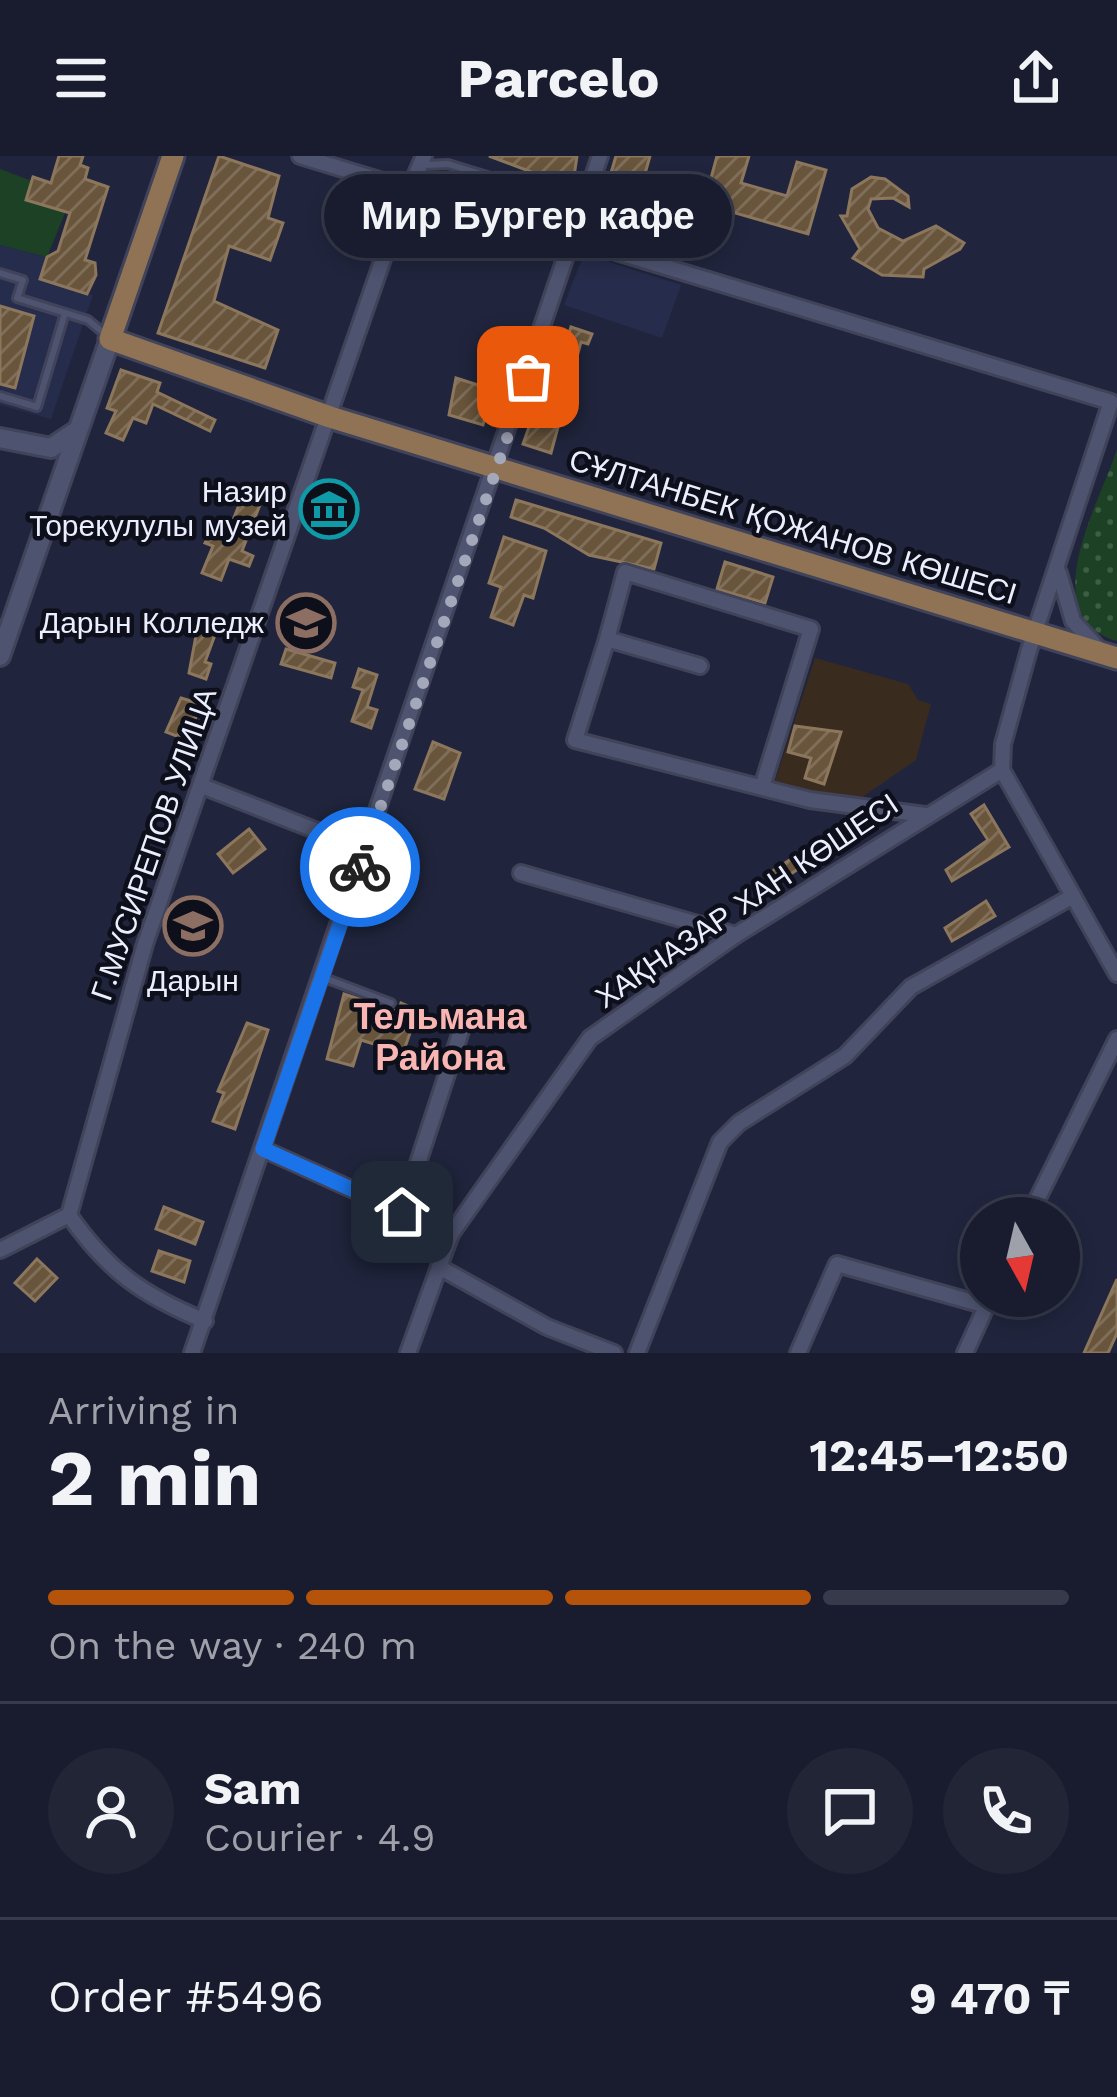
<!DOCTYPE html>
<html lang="en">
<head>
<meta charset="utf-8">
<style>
  :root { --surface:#181c2e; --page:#212536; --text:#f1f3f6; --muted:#9fa1aa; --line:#363a4a; --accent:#b45309 }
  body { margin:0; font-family:"Work Sans",sans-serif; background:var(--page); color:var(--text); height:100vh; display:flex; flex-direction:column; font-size:45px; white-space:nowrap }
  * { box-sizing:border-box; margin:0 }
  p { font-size:39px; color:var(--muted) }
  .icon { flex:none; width:66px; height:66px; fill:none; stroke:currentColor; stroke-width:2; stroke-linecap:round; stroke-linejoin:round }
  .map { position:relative; height:1197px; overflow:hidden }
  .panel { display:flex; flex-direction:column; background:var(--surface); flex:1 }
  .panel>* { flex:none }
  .needle { width:78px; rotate:172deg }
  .fabs { position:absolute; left:960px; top:1041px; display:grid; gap:24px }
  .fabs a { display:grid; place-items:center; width:120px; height:120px; border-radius:50%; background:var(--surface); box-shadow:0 6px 18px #0003,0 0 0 3px var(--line); font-size:60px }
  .pin { position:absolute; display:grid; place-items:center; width:102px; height:102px; color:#fff; margin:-51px; border-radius:24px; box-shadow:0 6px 18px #0006 }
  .courier { position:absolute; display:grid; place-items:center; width:120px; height:120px; margin:-60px; border:9px solid #1a73e8; border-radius:50%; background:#fff; color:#222; box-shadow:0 3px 15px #0007 }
  .bubble { position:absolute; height:84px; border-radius:42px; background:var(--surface); box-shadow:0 6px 18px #0003,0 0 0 3px var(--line); font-size:39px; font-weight:700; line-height:84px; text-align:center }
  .overview em { font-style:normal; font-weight:700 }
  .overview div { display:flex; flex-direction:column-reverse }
  .overview { display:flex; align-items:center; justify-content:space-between; height:204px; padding:0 48px }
  h1 { font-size:78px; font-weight:700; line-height:90px }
  .bar { display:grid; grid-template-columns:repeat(4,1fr); gap:18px 12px; align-content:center; height:144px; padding:0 48px }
  .bar i { height:15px; border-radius:9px; background:var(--line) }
  .bar .selected { background:var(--accent) }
  .bar p { grid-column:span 4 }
  .line { display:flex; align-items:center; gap:30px; padding:0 48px; border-top:3px solid var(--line) }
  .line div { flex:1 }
  .round { display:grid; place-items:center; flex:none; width:126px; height:126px; border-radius:63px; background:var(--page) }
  header { display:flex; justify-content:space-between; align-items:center; height:156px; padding:0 48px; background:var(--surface); font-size:54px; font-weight:700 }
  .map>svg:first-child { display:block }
</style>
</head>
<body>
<header><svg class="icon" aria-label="menu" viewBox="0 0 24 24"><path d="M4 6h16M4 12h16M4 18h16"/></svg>Parcelo<svg class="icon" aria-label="share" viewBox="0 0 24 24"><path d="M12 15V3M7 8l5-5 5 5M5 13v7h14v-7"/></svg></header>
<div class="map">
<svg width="1117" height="1197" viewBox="0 0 1117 1197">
  <defs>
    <pattern id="park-dots" width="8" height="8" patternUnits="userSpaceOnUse" patternTransform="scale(3)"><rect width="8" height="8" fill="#1d4124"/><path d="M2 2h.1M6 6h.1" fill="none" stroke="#3e5d45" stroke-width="1.8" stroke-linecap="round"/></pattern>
    <pattern id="building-hatch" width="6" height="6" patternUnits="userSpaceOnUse" patternTransform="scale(3)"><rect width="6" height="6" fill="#69553c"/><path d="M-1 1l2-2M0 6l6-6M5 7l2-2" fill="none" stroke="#7f6e59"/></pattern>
  </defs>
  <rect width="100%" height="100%" fill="#20253d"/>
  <g fill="#262c4b">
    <path d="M 0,89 L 47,101 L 40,123 L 93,139 L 51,263 L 0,249 Z"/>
    <path d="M 584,98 L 681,129 L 662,182 L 564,149 Z"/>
  </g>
  <g fill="#3a2b1f">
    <path d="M 293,439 L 332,453 L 319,495 L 279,482 Z"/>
    <path d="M 815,502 L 908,528 L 918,544 L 931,548 L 916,604 L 855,646 L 775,625 Z"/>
  </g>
  <path fill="url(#park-dots)" d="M 1117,293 L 1117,485 C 1031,460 1102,343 1117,293 Z"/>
  <path fill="#1d4124" d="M 0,13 L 72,40 L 47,101 L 0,89 Z"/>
  <g fill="url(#building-hatch)" stroke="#8c775d" stroke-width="3">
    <path d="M 59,0 L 83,0 L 80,9 L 88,12 L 85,23 L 108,31 L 85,104 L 95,107 L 96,119 L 87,138 L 40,123 L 47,101 L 58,95 L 70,57 L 26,44 L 33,21 L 51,27 Z"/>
    <path d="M 219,0 L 279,20 L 268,62 L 283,67 L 270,104 L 229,90 L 214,145 L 278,174 L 265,212 L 158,177 Z"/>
    <path d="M 489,0 L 577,0 L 573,27 L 563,28 Z"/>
    <path d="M 616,0 L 650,0 L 637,46 L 605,37 Z"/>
    <path d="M 717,0 L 749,0 L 741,27 L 787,40 L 797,6 L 826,14 L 808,78 L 704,48 Z"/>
    <path d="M 871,21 L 885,23 L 908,40 L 909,51 L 893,42 L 871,43 L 868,53 L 878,72 L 903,85 L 936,70 L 964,87 L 960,93 L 924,113 L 923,121 L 882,119 L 853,102 L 860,93 L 841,60 L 847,60 L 852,33 Z"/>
    <path d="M 0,150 L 34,160 L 15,232 L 0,228 Z"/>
    <path d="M 571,171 L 592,178 L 588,188 L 581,186 L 551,297 L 523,288 L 554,200 L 561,202 Z"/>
    <path d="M 484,208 L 499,213 L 483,269 L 449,259 L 456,222 L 478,229 Z"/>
    <path d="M 121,214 L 160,227 L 157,236 L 215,264 L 210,275 L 153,248 L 146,267 L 133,262 L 123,284 L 106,277 L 116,255 L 107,252 Z"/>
    <path d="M 243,339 L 261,346 L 242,395 L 253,400 L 249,410 L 229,403 L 221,424 L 202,417 L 213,390 L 205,387 L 210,377 L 225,384 Z"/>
    <path d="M 516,344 L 661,387 L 654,413 L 589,399 L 544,372 L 511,361 Z"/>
    <path d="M 504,381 L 546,395 L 533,442 L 524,439 L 513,469 L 491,461 L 501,431 L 489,427 Z"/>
    <path d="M 725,406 L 773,421 L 765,447 L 717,433 Z"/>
    <path d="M 198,469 L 216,476 L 205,506 L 211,508 L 206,523 L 189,517 Z"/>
    <path d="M 286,493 L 335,507 L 331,522 L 281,508 Z"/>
    <path d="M 359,513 L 377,519 L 367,551 L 377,554 L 371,572 L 352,565 L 363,534 L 353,531 Z"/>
    <path d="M 181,542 L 201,548 L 187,584 L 166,576 Z"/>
    <path d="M 795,570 L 841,576 L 824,628 L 805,622 L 811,602 L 788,596 Z"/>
    <path d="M 433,586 L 460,597 L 444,643 L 415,633 Z"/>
    <path d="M 984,649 L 1009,691 L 952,725 L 946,714 L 988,684 L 971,658 Z"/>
    <path d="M 850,665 L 857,674 L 777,727 L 771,716 Z"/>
    <path d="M 249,673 L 265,693 L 233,717 L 218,698 Z"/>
    <path d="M 986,745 L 995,760 L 952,785 L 945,772 Z"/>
    <path d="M 344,838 L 398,856 L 401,847 L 418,854 L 403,897 L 361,884 L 353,910 L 327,903 Z"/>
    <path d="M 247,867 L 268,874 L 235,973 L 213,965 L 224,937 L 218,935 Z"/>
    <path d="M 164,1051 L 203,1066 L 195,1088 L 156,1073 Z"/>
    <path d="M 159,1095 L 190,1105 L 184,1126 L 152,1115 Z"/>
    <path d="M 37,1103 L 57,1122 L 35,1145 L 15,1127 Z"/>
    <path d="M 1117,1123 L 1117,1177 L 1108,1197 L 1084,1197 Z"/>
  </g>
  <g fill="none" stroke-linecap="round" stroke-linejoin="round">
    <g stroke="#404359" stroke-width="12">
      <g id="service">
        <path d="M 425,9 L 448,8 L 562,43 L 577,53"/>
        <path d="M 0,117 L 23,124 L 17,142 L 88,164 L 106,179"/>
        <path d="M 0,240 L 37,251 L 65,157"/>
        <path d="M 322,821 L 391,847"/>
      </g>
    </g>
    <g stroke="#404359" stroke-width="20">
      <g id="minor">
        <path d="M 300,0 L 1111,246 L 1029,494 L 1003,588 L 1002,614 L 1117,818"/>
        <path d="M 1059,417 L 1073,465 L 1097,491"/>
        <path d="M 607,483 L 625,416 L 811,473 L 762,631"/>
        <path d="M 700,510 L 607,483 L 575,584 L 810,644 L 925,659"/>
        <path d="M 202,630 L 366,694"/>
        <path d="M 521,717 L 736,779"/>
        <path d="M 263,993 L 402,1056 L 461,875"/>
        <path d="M 402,1056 L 451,1078"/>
        <path d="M 69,1059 C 108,1115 142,1139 205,1165"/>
        <path d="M 1028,1062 L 1117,883"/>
        <path d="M 0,1094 L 69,1059 L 145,788 L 400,54 L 424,0"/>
        <path d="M 439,1111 L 547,1171 L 614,1197"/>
        <path d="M 192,1197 L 600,0"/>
        <path d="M 408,1197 L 451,1078 L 590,882 L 736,779 L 1002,614"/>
        <path d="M 637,1197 L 720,986 L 739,967 L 845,900 L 911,831 L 1073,740"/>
        <path d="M 798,1197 L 837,1108 L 987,1150"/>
        <path d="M 965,1197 L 991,1140"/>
      </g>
    </g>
    <g stroke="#404359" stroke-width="24">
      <g id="secondary">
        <path d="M 0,282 L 51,292 L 75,276"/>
        <path d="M 0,500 L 110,183"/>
      </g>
    </g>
    <g stroke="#404359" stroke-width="27">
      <path id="primary" d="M 173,0 L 110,183 L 330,261 L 1117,502"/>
    </g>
    <use href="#service" stroke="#4e5470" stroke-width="6"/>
    <use href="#minor" stroke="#4e5470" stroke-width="14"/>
    <use href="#secondary" stroke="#4e5470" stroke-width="18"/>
    <use href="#primary" stroke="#907354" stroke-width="21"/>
  </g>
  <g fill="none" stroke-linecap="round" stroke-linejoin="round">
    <path stroke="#a3a8bb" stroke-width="12" stroke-dasharray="0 21.6" d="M 360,711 L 528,221"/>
    <path stroke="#1a73e8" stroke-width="15" d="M 360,711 L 263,993 L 402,1056"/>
  </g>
  <defs>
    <g id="museum-ring" transform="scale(3)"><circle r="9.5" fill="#0d0f1a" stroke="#0f9aa8" stroke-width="1.5"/><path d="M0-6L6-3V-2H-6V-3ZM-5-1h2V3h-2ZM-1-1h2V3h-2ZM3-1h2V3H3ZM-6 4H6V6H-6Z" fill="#0f9aa8"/></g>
    <g id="university-ring" transform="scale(3)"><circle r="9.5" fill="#0d0f1a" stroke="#8d6e63" stroke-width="1.5"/><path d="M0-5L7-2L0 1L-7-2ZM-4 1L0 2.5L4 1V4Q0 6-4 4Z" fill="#8d6e63"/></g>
  </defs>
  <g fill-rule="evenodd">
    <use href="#museum-ring" x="329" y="353"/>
    <use href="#university-ring" x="306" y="467"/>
    <use href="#university-ring" x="193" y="770"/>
  </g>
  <g text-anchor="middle" stroke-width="9" stroke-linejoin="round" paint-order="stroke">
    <g font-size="30" fill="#eaeeff" stroke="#0d0f1a" text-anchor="end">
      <text x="287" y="346">Назир<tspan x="287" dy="34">Торекулулы музей</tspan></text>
      <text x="264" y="477">Дарын Колледж</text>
      <text x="193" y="835" text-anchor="middle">Дарын</text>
    </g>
    <g font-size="30" fill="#eaeeff" stroke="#0d0f1a">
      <text transform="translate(793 371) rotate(17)" y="10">СҰЛТАНБЕК ҚОЖАНОВ КӨШЕСІ</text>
      <text transform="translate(154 688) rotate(-71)" y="10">Г.МУСИРЕПОВ УЛИЦА</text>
      <text transform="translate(747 745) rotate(-34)" y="10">ХАҚНАЗАР ХАН КӨШЕСІ</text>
    </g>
    <g font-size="36" font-weight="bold" fill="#f9b5b1" stroke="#0d0f1a">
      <text x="440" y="873">Тельмана<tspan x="440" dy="41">Района</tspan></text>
    </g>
  </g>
</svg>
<div class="fabs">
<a><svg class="needle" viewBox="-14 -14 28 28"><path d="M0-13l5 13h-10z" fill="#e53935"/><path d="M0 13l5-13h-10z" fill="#9fa1aa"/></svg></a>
</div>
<div class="pin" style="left:528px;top:221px;background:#ea580c"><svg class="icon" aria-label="bag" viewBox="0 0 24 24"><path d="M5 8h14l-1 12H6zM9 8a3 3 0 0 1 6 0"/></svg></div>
<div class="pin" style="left:402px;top:1056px;background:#1f2937"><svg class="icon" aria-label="home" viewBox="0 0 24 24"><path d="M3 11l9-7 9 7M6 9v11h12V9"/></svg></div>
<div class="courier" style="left:360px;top:711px"><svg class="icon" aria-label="bike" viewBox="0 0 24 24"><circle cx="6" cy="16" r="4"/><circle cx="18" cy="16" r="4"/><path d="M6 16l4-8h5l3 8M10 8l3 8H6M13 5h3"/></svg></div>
<div class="bubble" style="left:324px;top:18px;width:408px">Мир Бургер кафе</div>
</div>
<section class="panel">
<div class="overview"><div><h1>2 min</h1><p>Arriving in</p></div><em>12:45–12:50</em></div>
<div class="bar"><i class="selected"></i><i class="selected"></i><i class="selected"></i><i></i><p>On the way · 240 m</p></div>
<div class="line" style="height:216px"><a class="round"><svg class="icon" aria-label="person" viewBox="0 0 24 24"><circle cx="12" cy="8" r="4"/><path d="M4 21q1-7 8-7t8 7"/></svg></a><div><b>Sam</b><p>Courier · 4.9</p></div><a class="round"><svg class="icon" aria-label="chat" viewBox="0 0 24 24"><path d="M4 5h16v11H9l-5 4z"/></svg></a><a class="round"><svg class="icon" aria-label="phone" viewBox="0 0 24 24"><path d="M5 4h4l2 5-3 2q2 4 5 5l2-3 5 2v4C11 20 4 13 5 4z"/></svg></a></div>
<div class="line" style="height:156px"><div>Order #5496</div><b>9 470 ₸</b></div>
</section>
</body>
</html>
